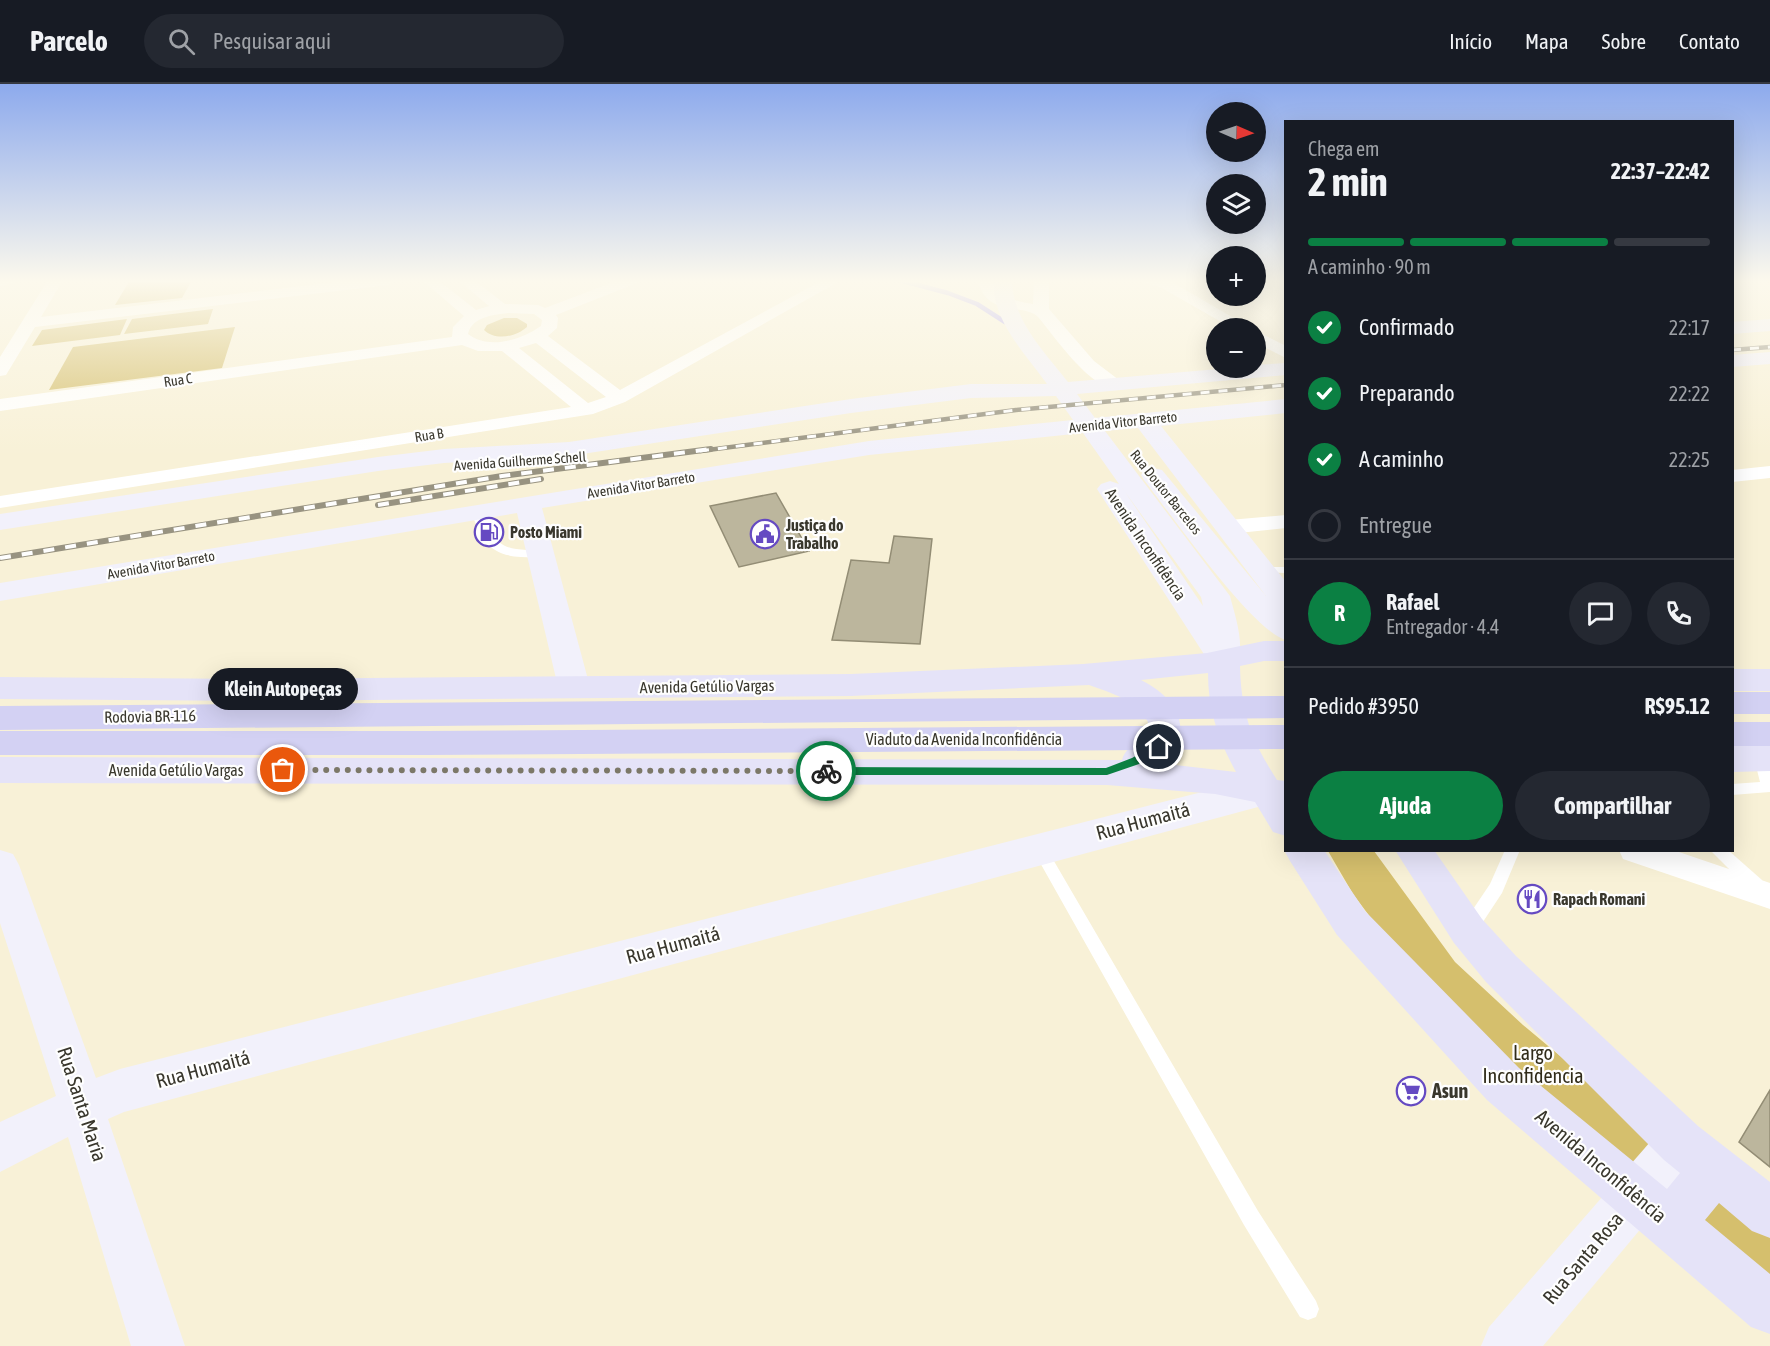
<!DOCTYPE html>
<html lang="pt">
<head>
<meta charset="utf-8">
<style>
  :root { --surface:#171b24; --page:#242831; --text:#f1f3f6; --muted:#9ea1a6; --line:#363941; --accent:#0b8043 }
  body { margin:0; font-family:"Asap Condensed",sans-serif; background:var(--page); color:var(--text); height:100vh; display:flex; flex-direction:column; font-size:22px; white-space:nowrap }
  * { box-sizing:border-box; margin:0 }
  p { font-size:20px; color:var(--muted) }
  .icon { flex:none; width:33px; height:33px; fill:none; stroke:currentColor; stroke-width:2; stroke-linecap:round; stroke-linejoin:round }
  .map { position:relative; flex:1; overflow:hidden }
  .side { position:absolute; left:1284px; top:36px; width:450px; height:732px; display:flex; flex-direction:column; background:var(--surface); border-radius:0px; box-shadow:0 6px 24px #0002 }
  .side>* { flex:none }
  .needle { width:39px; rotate:92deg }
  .tools { position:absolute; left:1206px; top:18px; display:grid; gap:12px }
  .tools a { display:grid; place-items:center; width:60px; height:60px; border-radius:50%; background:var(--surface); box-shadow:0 6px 24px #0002; font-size:30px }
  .pin { position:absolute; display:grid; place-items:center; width:51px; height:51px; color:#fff; margin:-26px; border:3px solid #fff; border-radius:50%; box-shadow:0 2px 6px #0007 }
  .courier { position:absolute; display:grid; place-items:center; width:60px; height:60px; margin:-30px; border:4px solid #0b8043; border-radius:50%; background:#fff; color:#222; box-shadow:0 2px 8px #0007 }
  .bubble { position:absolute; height:42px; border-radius:21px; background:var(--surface); box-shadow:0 6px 24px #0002; font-size:20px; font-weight:700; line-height:42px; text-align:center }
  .overview em { font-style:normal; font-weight:700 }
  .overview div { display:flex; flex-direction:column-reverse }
  .overview { display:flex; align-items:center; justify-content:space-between; height:102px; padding:0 24px }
  h1 { font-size:39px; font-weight:700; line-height:45px }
  .bar { display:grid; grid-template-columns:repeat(4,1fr); gap:9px 6px; align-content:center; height:72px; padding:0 24px }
  .bar i { height:8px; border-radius:4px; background:var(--line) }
  .bar .selected { background:var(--accent) }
  .bar p { grid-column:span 4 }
  .line { display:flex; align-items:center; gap:15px; padding:0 24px; border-top:2px solid var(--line) }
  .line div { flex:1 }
  .round { display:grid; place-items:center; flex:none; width:63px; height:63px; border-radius:32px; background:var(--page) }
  ol { padding:0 24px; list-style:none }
  li { display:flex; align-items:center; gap:18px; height:66px }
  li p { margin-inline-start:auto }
  li .icon { padding:6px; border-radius:50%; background:var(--accent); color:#fff; stroke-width:4 }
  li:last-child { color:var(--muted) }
  li i { width:33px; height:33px; border:3px solid var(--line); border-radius:50% }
  .button { display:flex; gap:12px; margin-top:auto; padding:12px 24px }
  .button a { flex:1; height:69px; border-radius:36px; background:var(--accent); color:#fff; font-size:24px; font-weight:700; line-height:69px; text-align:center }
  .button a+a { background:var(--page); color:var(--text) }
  header { display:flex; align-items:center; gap:36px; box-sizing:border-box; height:84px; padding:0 30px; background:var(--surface); border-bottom:2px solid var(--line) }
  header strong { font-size:28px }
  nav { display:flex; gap:33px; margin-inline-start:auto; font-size:21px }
  .search { width:420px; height:54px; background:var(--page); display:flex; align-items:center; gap:15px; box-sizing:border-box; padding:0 21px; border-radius:33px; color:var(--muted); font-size:22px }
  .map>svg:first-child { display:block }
</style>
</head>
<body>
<header>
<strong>Parcelo</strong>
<div class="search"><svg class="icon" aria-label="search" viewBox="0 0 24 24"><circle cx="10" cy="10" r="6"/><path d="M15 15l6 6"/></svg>Pesquisar aqui</div>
<nav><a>Início</a><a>Mapa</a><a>Sobre</a><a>Contato</a></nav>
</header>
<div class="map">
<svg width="1770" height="1262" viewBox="0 0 1770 1262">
  <rect width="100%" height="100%" fill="#f8f1d7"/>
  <g fill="#d5bf6d">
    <path d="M 130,196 L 192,196 L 182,214 L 115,221 Z"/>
    <path d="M 213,225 L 208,240 L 124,250 L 132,235 Z"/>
    <path d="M 504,234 L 517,234 L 527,240 L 527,243 C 516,253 495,257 484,246 L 487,241 Z"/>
    <path d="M 127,235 L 120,251 L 32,262 L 42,246 Z"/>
    <path d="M 235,243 L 222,284 L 49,306 L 73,263 Z"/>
    <path d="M 1328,767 L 1374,767 L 1455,878 L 1523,941 L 1770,1148 L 1770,1206 L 1415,893 L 1353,810 Z"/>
  </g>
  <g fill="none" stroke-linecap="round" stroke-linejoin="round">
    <path stroke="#a69bf4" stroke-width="4.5" d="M 899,196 L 948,209 L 977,220 L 1005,238"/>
  </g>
  <g fill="#bcb69d" stroke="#938d75" stroke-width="1.5">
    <path d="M 776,409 L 809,467 L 739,483 L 710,422 Z"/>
    <path d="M 894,452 L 932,455 L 920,560 L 832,556 L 851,476 L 889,479 Z"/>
    <path d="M 1770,1006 L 1770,1083 L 1739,1058 Z"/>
  </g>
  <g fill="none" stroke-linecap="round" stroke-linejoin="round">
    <g fill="#fff" fill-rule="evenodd">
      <path d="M 476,425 L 480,426 C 494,451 493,465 527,466 C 534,467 539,466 545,470 C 538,475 530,473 521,473 C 489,471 482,456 471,428 Z"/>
      <path d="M 1262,483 L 1286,483 L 1286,489 L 1258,488 L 1258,484 Z"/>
      <path d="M 1761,669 L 1766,670 L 1770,682 L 1770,708 L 1732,711 L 1732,700 L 1760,698 L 1754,674 L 1756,670 Z"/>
      <path d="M 1039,758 L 1044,760 L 1258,1127 L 1316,1217 L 1319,1225 L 1316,1233 L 1308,1236 L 1300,1233 L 1244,1141 L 1034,768 L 1031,764 L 1034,760 Z"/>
      <path d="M 1505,766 L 1520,766 L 1502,809 L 1475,850 L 1469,852 L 1463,850 L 1461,845 L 1463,840 L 1490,800 Z"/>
      <path d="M 1710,766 L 1728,766 L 1762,796 L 1764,801 L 1762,806 L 1756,808 L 1750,806 Z"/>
    </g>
    <g fill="#fff" fill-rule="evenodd">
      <path d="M 0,196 L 17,196 L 14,199 L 0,202 Z"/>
      <path d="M 48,196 L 63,196 L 41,233 L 353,196 L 396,196 L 388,201 L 35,243 L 6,291 L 0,292 L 0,273 Z"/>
      <path d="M 422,196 L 438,196 L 476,226 L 489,222 L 458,196 L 474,196 L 505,220 L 538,221 L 545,224 L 619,196 L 639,196 L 637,199 L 556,231 L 558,234 L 557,244 L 548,252 L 620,306 L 823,196 L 836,196 L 838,198 L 625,318 L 593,330 L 0,424 L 0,412 L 571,323 L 502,267 L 478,267 L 462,261 L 0,327 L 0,315 L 452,253 L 453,243 L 464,232 ZM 508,229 L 534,230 L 542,236 L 541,242 C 521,256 489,266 468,250 C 472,233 492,231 508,229 ZM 536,259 L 606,313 L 588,319 L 519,264 Z"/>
      <path d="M 978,196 L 992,196 C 999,214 1015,217 1033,220 L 1034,196 L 1049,196 L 1049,225 L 1094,277 L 1119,296 L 1122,300 L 1119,304 C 1094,310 1054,252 1039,234 C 1026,218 986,235 978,196 Z"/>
      <path d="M 1142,196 L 1170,197 L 1251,244 L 1232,244 L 1160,203 L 1145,199 Z"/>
      <path d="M 1256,247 L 1286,262 L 1286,274 L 1256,259 Z"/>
      <path d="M 1770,382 L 1770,394 L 1732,398 L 1732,386 Z"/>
      <path d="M 1286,431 L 1286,444 L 1229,450 L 1221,448 L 1218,443 L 1221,438 L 1229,436 Z"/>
      <path d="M 1619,766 L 1673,766 L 1770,799 L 1770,825 L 1623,775 Z"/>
    </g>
    <g fill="#f2f1fb" fill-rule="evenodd">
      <path d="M 994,196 L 1012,196 C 1013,237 1044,267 1068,298 L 1230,284 L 1256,284 L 1256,281 L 1286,279 L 1286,291 L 1077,310 L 1095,334 L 1286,315 L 1286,329 L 1161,342 L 1286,498 L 1286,528 L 1283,528 L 1286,529 L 1286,556 C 1252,547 1170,429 1144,396 L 1141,391 L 1144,386 L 1153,384 L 1162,386 L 1266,512 L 1138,344 L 1105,347 L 1230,512 C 1235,532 1247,565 1235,583 L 1224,586 L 1211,581 L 1097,405 L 1101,400 L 1110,397 L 1119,400 L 1083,349 L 869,371 L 542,424 L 590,603 L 585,611 L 574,614 L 563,611 L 558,603 L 517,429 L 0,517 L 0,499 L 869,357 L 1073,336 L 1056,312 L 971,314 L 851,329 L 569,372 L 444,379 L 378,387 L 0,446 L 0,430 L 378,373 L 444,365 L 569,358 L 851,315 L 971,300 L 1047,300 C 1025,269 991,236 994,196 ZM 1120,401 L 1201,513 L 1203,522 L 1123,405 Z"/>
      <path d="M 1770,235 L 1770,247 L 1732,250 L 1732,238 Z"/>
      <path d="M 1770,268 L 1770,280 L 1732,283 L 1732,271 Z"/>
      <path d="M 1267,693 L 1280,697 L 1285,707 L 1280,717 L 124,1028 L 108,1035 L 185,1262 L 131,1262 L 68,1053 L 0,1088 L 0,1038 L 56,1012 L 0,839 L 0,766 L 13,770 L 19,781 L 96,994 L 120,985 L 1194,710 Z"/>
      <path d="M 1681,1035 L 1698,1042 L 1705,1059 L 1698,1076 L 1543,1262 L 1481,1262 L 1489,1243 L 1664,1042 Z"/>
    </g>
    <g fill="#e5e3f8" fill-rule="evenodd">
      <path d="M 1264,557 L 1286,557 L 1286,577 L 1264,577 L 1240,582 C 1241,629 1252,657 1277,696 L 1286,697 L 1286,752 L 1273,748 L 1255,718 L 1215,710 L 1107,701 L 0,699 L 0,673 L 1122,676 C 1127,657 1148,663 1148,638 C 1137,616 1111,609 1089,601 L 851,612 L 254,617 L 0,615 L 0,593 L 254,595 L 851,590 L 1083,580 L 1207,569 ZM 1208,589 C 1208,626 1218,655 1236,688 L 1158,679 C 1199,651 1178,614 1141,596 Z"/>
      <rect x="1732" y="585" width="38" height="22"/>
      <path d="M 1770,661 L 1770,687 L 1732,688 L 1732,662 Z"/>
      <path d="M 1286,764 L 1286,766 L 1324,766 L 1365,827 L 1519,984 L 1667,1105 L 1680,1089 L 1664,1076 L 1486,898 L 1454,859 L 1395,766 L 1434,766 L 1482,835 L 1516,872 L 1698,1042 L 1770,1098 L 1770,1154 L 1752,1147 L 1719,1119 L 1705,1136 L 1770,1190 L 1770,1250 L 1751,1243 L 1487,1016 L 1337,851 L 1290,777 L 1284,766 Z"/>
    </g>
    <g fill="#d3d1f3" fill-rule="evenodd">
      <rect x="1732" y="608" width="38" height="22"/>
      <path d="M 1286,612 L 1286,634 L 0,646 L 0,622 Z"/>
      <rect x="1732" y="638" width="38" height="24"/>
      <path d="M 1286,641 L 1286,665 L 426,671 L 0,671 L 0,647 L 426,647 Z"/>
    </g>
    <g stroke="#989381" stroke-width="4.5">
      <g id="rail-far1">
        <path d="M 1732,266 L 1770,263"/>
        <path d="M 700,367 L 1016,326 L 1286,301"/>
      </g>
    </g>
    <g stroke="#989381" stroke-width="6">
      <g id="rail">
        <path d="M 378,421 L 541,395"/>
        <path d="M 0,474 L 502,392 L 711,365"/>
      </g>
    </g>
    <use href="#rail-far1" stroke="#fefefe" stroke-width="3" stroke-dasharray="9" stroke-linecap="butt"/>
    <use href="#rail" stroke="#fefefe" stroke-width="4" stroke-dasharray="11" stroke-linecap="butt"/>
  </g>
  <linearGradient id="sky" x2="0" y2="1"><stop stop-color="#8daaed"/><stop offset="0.53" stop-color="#fcf9ed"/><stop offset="1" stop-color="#fcf9ed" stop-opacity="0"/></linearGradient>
  <rect width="1770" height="372" fill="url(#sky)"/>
  <path fill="#0b8043" d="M 1159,659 L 1164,663 L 1162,665 L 1139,680 L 1107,691 L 826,691 L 821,687 L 826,683 L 1106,684 L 1132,674 Z"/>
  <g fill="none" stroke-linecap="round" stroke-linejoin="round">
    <path stroke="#7c7868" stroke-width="6" stroke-dasharray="0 10.8" d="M 283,686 L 826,687"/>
  </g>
  <defs>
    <g id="fuel-ring" transform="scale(1.5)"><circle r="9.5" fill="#fefefe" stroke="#654ac2" stroke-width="1.5"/><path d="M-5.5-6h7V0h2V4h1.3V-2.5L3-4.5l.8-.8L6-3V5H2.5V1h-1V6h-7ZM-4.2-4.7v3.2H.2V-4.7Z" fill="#654ac2"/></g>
    <g id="civic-ring" transform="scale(1.5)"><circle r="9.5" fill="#fefefe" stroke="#654ac2" stroke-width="1.5"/><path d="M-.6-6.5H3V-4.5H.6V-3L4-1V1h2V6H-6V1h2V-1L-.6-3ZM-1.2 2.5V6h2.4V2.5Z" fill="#654ac2"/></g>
    <g id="restaurant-ring" transform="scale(1.5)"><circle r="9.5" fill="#fefefe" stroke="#654ac2" stroke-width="1.5"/><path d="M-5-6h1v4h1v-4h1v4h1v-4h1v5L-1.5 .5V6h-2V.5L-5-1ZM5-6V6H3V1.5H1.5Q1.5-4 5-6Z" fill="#654ac2"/></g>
    <g id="supermarket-ring" transform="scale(1.5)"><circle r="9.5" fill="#fefefe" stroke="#654ac2" stroke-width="1.5"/><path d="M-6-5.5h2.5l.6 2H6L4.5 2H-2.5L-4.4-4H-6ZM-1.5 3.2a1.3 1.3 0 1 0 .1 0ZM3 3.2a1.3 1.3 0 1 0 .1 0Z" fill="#654ac2"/></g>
  </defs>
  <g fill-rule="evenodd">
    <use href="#fuel-ring" x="489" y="448"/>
    <use href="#civic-ring" x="765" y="450"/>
    <use href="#restaurant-ring" x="1532" y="815"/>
    <use href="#supermarket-ring" x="1411" y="1007"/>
  </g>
  <g text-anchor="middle" stroke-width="4.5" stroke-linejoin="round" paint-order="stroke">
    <g font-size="14" fill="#39372d" stroke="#fefefe">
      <text transform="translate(178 296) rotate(-8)" y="5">Rua C</text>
      <text transform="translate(1123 338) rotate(-6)" y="5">Avenida Vitor Barreto</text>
      <text transform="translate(429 351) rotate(-9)" y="5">Rua B</text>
      <text transform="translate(520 377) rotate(-4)" y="5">Avenida Guilherme Schell</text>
      <text transform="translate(641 401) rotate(-9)" y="5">Avenida Vitor Barreto</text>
      <text transform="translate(1166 408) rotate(51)" y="5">Rua Doutor Barcelos</text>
      <text transform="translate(161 481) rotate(-10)" y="5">Avenida Vitor Barreto</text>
    </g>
    <g font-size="16" font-weight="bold" fill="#39372d" stroke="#fefefe" text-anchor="start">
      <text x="786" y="447">Justiça do<tspan x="786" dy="18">Trabalho</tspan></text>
      <text x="510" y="454">Posto Miami</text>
      <text x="1553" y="821">Rapach Romani</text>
    </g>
    <g font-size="16" fill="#39372d" stroke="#fefefe">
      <text transform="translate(1146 460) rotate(56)" y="6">Avenida Inconfidência</text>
      <text transform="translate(707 602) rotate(-1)" y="6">Avenida Getúlio Vargas</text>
      <text transform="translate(150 632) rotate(-1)" y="6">Rodovia BR-116</text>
      <text x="964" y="661">Viaduto da Avenida Inconfidência</text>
      <text x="176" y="692">Avenida Getúlio Vargas</text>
    </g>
    <g font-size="20" fill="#39372d" stroke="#fefefe">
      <text transform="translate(1143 737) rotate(-15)" y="7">Rua Humaitá</text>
      <text transform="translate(673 861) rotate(-15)" y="7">Rua Humaitá</text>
      <text transform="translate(203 985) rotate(-15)" y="7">Rua Humaitá</text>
      <text transform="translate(82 1020) rotate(72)" y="7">Rua Santa Maria</text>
      <text transform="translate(1601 1082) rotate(40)" y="7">Avenida Inconfidência</text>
      <text transform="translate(1583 1174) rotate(-50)" y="7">Rua Santa Rosa</text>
    </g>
    <g font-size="20" fill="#302b19" stroke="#fefefe">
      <text x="1533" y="976">Largo<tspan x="1533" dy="23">Inconfidencia</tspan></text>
    </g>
    <g font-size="20" font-weight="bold" fill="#39372d" stroke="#fefefe" text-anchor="start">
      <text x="1432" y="1014">Asun</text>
    </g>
  </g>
</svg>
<div class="tools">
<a><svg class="needle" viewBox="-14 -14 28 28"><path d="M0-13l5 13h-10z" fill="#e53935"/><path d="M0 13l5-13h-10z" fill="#9ea1a6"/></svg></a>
<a><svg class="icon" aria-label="layers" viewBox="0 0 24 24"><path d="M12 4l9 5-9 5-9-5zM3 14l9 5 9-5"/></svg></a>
<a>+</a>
<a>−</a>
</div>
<div class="pin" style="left:283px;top:686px;background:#ea580c"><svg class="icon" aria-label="bag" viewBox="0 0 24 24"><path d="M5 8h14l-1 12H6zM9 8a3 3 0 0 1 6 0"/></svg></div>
<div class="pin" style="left:1159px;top:663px;background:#1f2937"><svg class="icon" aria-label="home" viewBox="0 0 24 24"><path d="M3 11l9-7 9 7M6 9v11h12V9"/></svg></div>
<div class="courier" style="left:826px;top:687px"><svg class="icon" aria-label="bike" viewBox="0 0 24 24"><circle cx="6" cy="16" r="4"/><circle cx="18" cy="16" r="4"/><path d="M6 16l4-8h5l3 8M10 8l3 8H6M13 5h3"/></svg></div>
<div class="bubble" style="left:208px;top:584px;width:150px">Klein Autopeças</div>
<section class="side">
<div class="overview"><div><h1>2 min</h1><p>Chega em</p></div><em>22:37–22:42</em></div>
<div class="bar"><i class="selected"></i><i class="selected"></i><i class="selected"></i><i></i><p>A caminho · 90 m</p></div>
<ol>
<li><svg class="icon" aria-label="check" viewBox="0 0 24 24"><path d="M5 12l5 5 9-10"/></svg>Confirmado<p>22:17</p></li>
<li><svg class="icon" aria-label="check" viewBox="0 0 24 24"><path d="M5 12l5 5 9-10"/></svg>Preparando<p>22:22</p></li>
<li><svg class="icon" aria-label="check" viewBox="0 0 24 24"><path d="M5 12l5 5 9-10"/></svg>A caminho<p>22:25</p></li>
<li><i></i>Entregue</li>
</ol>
<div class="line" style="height:108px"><b class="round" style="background:var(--accent);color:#fff">R</b><div><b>Rafael</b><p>Entregador · 4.4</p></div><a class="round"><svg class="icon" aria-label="chat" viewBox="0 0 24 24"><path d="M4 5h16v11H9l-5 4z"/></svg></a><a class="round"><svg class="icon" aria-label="phone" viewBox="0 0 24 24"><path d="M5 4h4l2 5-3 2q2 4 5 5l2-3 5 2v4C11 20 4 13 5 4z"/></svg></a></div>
<div class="line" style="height:78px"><div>Pedido #3950</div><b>R$95.12</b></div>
<div class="button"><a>Ajuda</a><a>Compartilhar</a></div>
</section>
</div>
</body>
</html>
